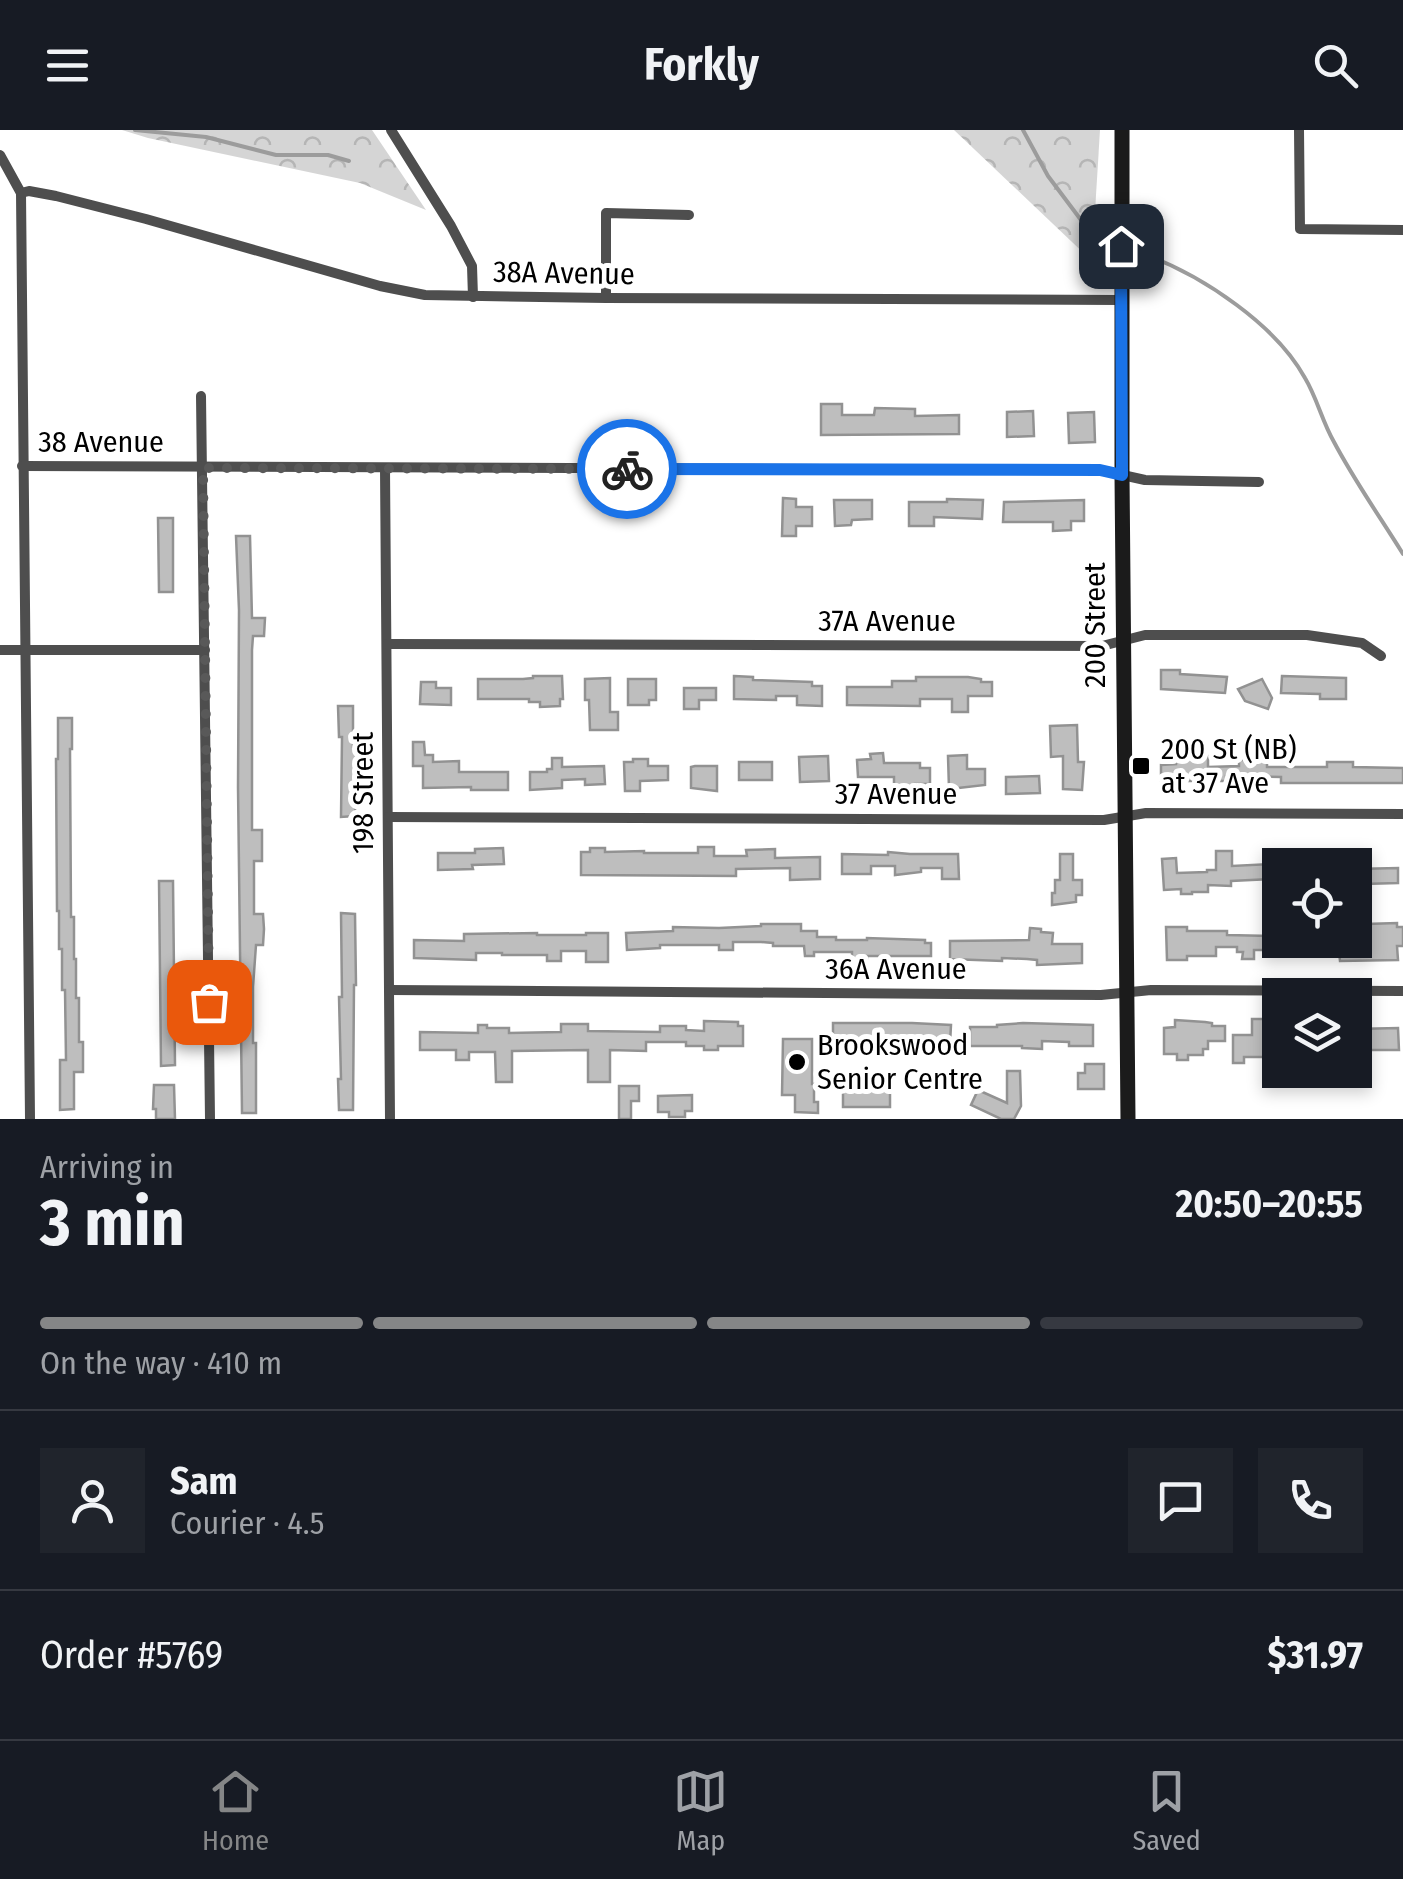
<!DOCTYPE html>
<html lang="en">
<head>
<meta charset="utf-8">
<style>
  :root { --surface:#171b24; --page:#20242c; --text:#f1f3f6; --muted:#9ea1a6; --line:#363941; --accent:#858687 }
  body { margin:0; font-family:"Fira Sans Condensed",sans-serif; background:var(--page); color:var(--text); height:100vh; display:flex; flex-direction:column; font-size:38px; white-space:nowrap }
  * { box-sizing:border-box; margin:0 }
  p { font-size:32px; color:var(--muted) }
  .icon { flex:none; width:55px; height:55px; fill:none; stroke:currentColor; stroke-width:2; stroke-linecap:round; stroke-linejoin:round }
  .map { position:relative; height:989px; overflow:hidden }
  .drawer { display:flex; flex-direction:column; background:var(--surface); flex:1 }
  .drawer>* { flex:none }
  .controls { position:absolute; left:1262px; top:718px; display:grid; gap:20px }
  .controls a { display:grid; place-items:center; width:110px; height:110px; border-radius:0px; background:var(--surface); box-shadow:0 5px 15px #0003; font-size:50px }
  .pin { position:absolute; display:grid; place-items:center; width:85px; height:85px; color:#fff; margin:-42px; border-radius:20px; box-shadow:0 5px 15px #0006 }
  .courier { position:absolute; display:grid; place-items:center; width:100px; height:100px; margin:-50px; border:8px solid #1a73e8; border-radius:50%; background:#fff; color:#222; box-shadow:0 2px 12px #0007 }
  .headline em { font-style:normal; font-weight:700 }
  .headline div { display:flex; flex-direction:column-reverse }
  .headline { display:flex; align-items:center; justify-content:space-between; height:170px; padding:0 40px }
  h1 { font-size:65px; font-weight:700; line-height:75px }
  .bar { display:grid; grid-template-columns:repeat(4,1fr); gap:15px 10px; align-content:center; height:120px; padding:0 40px }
  .bar i { height:12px; border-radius:8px; background:var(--line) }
  .bar .selected { background:var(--accent) }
  .bar p { grid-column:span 4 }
  .line { display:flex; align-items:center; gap:25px; padding:0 40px; border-top:2px solid var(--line) }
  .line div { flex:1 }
  .round { display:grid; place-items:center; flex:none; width:105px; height:105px; border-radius:0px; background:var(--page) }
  header { display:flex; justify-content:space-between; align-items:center; height:130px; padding:0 40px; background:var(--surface); font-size:45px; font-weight:700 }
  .dock { display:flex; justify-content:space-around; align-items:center; height:140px; border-top:2px solid var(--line); background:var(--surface); font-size:28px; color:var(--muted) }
  .dock a { display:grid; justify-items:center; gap:5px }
  .dock .selected { color:var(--accent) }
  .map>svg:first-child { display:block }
</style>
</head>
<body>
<header><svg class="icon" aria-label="menu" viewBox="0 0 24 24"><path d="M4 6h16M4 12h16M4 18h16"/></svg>Forkly<svg class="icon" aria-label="search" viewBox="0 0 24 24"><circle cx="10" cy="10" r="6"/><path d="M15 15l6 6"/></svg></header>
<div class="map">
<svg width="1403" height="989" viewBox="0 0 1403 989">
  <defs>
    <pattern id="forest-crowns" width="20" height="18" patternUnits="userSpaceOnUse" patternTransform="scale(2.5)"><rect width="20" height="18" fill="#d5d5d5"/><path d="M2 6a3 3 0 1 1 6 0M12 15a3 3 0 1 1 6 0" fill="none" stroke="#b5b5b5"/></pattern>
  </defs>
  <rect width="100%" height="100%" fill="#fff"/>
  <g fill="url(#forest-crowns)">
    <path d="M 122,0 L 372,0 L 426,80 L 360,53 L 148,8 Z"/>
    <path d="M 954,0 L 1100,0 L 1092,131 Z"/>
  </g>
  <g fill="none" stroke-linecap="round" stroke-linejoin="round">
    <g stroke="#9c9c9c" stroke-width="4">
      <path d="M 135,0 L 206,7 L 276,25 L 328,25 L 349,31"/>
      <path d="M 1023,0 L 1048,46 L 1087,98"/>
      <path d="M 1149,126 C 1204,147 1276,195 1305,248 C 1317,268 1322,291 1334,312 C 1354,350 1380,387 1403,424"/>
    </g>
  </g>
  <g fill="#bebebe" stroke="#929292" stroke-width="2.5">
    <path d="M 821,274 L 842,274 L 842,285 L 874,285 L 875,278 L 915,279 L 915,286 L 959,285 L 959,304 L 821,305 Z"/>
    <path d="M 1033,281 L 1034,306 L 1007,307 L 1007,282 Z"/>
    <path d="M 1094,282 L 1095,312 L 1069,313 L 1068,283 Z"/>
    <path d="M 783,368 L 796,369 L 796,377 L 812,377 L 812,396 L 796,396 L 796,406 L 782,406 Z"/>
    <path d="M 947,369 L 983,370 L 982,389 L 934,387 L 934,396 L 909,396 L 909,372 L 947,372 Z"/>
    <path d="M 834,370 L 872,370 L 872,389 L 852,390 L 851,395 L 835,396 Z"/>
    <path d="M 1084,370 L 1084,391 L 1071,391 L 1071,400 L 1053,401 L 1053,392 L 1003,392 L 1004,372 Z"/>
    <path d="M 158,388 L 173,388 L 173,462 L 159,462 Z"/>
    <path d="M 236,406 L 250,406 L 252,488 L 265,488 L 264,506 L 253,506 L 252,520 L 252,700 L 262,700 L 262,731 L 254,731 L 254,784 L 263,784 L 264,799 L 263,815 L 256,815 L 253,857 L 253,913 L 256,913 L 256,983 L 242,983 L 238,657 L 239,480 Z"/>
    <path d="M 1161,540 L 1180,540 L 1180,544 L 1227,547 L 1225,563 L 1161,559 Z"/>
    <path d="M 533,546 L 562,546 L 563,569 L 560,569 L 560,576 L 540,577 L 540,572 L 529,572 L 529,569 L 478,569 L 478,549 L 523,549 L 533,548 Z"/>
    <path d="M 734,546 L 753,547 L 753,550 L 812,552 L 812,556 L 822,556 L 822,576 L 797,575 L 797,566 L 776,566 L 776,570 L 734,569 Z"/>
    <path d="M 1282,546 L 1346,548 L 1346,569 L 1320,569 L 1320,564 L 1281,563 Z"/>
    <path d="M 916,547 L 968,547 L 981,549 L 981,552 L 992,552 L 992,566 L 968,566 L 968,582 L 952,582 L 952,569 L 920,569 L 920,576 L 847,575 L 847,557 L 892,557 L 892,551 L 916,551 Z"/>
    <path d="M 610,548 L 610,582 L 618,582 L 618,600 L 590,600 L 589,570 L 585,570 L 585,549 Z"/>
    <path d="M 628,549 L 656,549 L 656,570 L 649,570 L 649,575 L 628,575 Z"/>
    <path d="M 1262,549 L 1272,568 L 1268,579 L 1245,571 L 1238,559 Z"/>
    <path d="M 421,552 L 436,552 L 436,558 L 451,558 L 451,575 L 420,574 Z"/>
    <path d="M 684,558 L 716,558 L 716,570 L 699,570 L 699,579 L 684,579 Z"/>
    <path d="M 338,576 L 353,576 L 353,617 L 356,618 L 355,686 L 341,687 L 342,607 L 339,607 Z"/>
    <path d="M 58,588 L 72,588 L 72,619 L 70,619 L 71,787 L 74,787 L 74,829 L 76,829 L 76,868 L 79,868 L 79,912 L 83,912 L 83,942 L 74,942 L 74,979 L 60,980 L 60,930 L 66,930 L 65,860 L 62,860 L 62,819 L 59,819 L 59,781 L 57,781 L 56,629 L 58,629 Z"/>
    <path d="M 1077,595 L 1078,632 L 1084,632 L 1082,660 L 1063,659 L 1063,626 L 1051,627 L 1050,596 Z"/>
    <path d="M 413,612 L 424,612 L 425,625 L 433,625 L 433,632 L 459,631 L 459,642 L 508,642 L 508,660 L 471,660 L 471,657 L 423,658 L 423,636 L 413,636 Z"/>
    <path d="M 1176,622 L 1190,622 L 1190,626 L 1208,626 L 1208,637 L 1239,636 L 1239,630 L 1267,630 L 1267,637 L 1327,637 L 1327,632 L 1353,632 L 1353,637 L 1403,638 L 1403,653 L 1281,653 L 1281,647 L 1226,646 L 1226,651 L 1161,651 L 1161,635 L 1176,634 Z"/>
    <path d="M 883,623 L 884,633 L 920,633 L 920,638 L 930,638 L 930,654 L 915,654 L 915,663 L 894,662 L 894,647 L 858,647 L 857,630 L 871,629 L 870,624 Z"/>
    <path d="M 967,625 L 967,639 L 985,639 L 985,655 L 949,659 L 948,626 Z"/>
    <path d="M 828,626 L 829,651 L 800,652 L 799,627 Z"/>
    <path d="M 552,628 L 562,628 L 562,637 L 604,636 L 605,654 L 585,655 L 585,649 L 562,650 L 562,658 L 530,660 L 530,642 L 547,642 L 547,639 L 552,639 Z"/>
    <path d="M 633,629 L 648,629 L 648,636 L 668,636 L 668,650 L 640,651 L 640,661 L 625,661 L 624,632 L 633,632 Z"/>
    <rect x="739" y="632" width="33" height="18"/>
    <path d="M 695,636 L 717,636 L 717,661 L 691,658 L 691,637 Z"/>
    <path d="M 1039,646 L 1040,663 L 1006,664 L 1006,647 Z"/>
    <path d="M 698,717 L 714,717 L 714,726 L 747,726 L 746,720 L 775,719 L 775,728 L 820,727 L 820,749 L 790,750 L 790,738 L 736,739 L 736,746 L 581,745 L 581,722 L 590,722 L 590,718 L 605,718 L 605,722 L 644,721 L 644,723 L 698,723 Z"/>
    <path d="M 503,718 L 504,734 L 472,735 L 473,739 L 438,740 L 438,723 L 475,723 L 475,719 Z"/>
    <path d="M 1216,721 L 1232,721 L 1232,736 L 1271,734 L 1272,749 L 1231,751 L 1231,756 L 1208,755 L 1208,762 L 1192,762 L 1192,764 L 1181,764 L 1181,759 L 1164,760 L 1162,729 L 1176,728 L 1177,743 L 1207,742 L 1207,740 L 1216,740 Z"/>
    <path d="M 888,722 L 910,724 L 958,724 L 959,749 L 942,749 L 942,738 L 921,738 L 921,742 L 895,745 L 895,736 L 871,736 L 871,744 L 842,744 L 842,724 L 888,725 Z"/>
    <path d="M 1060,724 L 1073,724 L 1073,750 L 1082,750 L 1082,765 L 1076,765 L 1076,772 L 1052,775 L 1052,763 L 1055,763 L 1055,750 L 1060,750 Z"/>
    <path d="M 1398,738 L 1398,753 L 1363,754 L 1363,750 L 1355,750 L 1355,739 Z"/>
    <path d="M 159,751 L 173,751 L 175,935 L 161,936 Z"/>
    <path d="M 341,783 L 355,784 L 356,855 L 354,855 L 353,980 L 339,980 L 338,949 L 341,949 L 339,867 L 342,867 Z"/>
    <path d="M 1397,793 L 1397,797 L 1403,797 L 1403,816 L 1397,816 L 1398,830 L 1340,831 L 1339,822 L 1337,822 L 1337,810 L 1366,810 L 1366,794 Z"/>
    <path d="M 761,794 L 801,794 L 801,801 L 817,801 L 817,807 L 836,807 L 836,810 L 867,810 L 867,808 L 925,810 L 925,813 L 931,813 L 931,826 L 867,826 L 867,830 L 852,830 L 852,822 L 814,822 L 814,826 L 805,826 L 804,816 L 773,816 L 773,813 L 761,812 L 733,812 L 733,820 L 719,820 L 719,815 L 660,815 L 660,818 L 627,820 L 626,803 L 673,801 L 673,797 L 719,798 L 761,796 Z"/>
    <path d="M 1166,797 L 1187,797 L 1187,801 L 1227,801 L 1227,805 L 1271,806 L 1270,820 L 1254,820 L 1254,829 L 1242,829 L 1243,822 L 1237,822 L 1237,817 L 1216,817 L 1216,826 L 1187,826 L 1187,830 L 1167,830 Z"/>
    <path d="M 1030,798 L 1041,799 L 1041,802 L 1053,803 L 1052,814 L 1082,814 L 1082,833 L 1037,835 L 1037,830 L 1027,829 L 1002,828 L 1002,831 L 950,829 L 950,811 L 1029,810 Z"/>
    <path d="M 537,803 L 537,805 L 586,805 L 586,803 L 608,803 L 608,832 L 586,832 L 586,821 L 561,821 L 561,831 L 547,831 L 547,825 L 502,825 L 502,823 L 476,823 L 476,830 L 414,828 L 414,810 L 464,811 L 464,804 Z"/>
    <path d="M 1252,889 L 1265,889 L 1265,893 L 1280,893 L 1280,909 L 1265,909 L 1265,927 L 1244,927 L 1244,933 L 1233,933 L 1233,905 L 1252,905 Z"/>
    <path d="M 1175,890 L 1205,892 L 1212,893 L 1212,896 L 1225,896 L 1225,911 L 1208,911 L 1208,919 L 1203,919 L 1203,925 L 1188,925 L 1188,930 L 1177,930 L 1177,924 L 1164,924 L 1164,898 L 1175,897 Z"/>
    <path d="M 704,891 L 738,892 L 738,896 L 743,896 L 743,916 L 718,916 L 718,920 L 704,920 L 704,916 L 686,916 L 686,912 L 646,912 L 646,921 L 610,920 L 610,952 L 588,952 L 588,920 L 512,921 L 512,952 L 496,952 L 495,922 L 469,922 L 469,930 L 456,930 L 456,920 L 420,920 L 420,902 L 478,903 L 478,895 L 487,895 L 487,898 L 509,898 L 509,903 L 561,902 L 561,894 L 588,894 L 588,901 L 660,902 L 660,896 L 686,896 L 686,900 L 704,901 Z"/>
    <path d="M 833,893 L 912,893 L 951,895 L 950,914 L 860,910 L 860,913 L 833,913 Z"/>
    <path d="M 1023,893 L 1093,895 L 1093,916 L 1069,916 L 1069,912 L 1042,911 L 1042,919 L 1022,918 L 1022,916 L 970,916 L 970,897 L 997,897 L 997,895 Z"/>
    <path d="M 1398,898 L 1399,920 L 1355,920 L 1355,899 Z"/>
    <path d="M 783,909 L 812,909 L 812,954 L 814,954 L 814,972 L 818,972 L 818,983 L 795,982 L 795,965 L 782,965 Z"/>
    <path d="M 1085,934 L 1104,934 L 1104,959 L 1078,959 L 1078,943 L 1085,943 Z"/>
    <path d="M 1007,941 L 1020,941 L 1021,976 L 1014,989 L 1001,989 L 971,975 L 978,960 L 1007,973 Z"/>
    <path d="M 843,949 L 864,949 L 864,958 L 890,958 L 890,977 L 843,977 Z"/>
    <path d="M 154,955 L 174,955 L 175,989 L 156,989 L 156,979 L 153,979 Z"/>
    <path d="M 619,956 L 639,956 L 639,971 L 631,971 L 631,989 L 619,989 Z"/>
    <path d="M 692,965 L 692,981 L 685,981 L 685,987 L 669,987 L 669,982 L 658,982 L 658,966 Z"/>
  </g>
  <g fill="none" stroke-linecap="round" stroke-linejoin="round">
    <g stroke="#4e4e4e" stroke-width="10">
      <path d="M 391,0 L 451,96 L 472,136 L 473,167"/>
      <path d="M 1299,0 L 1300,99 L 1403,100"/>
      <path d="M 0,25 L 21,63 L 30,989"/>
      <path d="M 21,63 L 29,61 L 56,66 L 146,89 L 380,156 L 425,165 L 606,168 L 1121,170"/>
      <path d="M 606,168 L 606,83 L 689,85"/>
      <path d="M 201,266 L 210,989"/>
      <path d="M 22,336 L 1100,340 L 1145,350 L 1259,352"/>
      <path d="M 385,338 L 390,989"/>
      <path d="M 387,514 L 1102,516 L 1145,505 L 1307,505 L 1362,513 L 1381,526"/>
      <path d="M 0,520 L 205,520"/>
      <path d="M 388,687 L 1104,690 L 1146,683 L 1403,684"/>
      <path d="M 389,860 L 1101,865 L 1151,860 L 1403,861"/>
    </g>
    <path stroke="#1b1b1b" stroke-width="15" d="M 1122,0 L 1122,345 L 1128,989"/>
  </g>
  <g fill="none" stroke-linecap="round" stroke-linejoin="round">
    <path stroke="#595959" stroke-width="10" stroke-dasharray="0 18" d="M 209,872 L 203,338 L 627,339"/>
    <path stroke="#1a73e8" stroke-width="12" d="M 627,339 L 1100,340 L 1122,345 L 1121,116"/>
  </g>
  <g fill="#000" stroke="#fff" stroke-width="4">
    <rect x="1131" y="626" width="20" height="20" rx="5"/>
    <circle cx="797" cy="932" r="10"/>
  </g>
  <g text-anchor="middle" stroke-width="10" stroke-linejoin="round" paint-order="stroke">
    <g font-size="30" fill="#000" stroke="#fff">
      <text transform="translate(564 143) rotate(1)" y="10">38A Avenue</text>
      <text x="101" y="322">38 Avenue</text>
      <text x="887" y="501">37A Avenue</text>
      <text transform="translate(1095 495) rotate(-90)" y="10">200 Street</text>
      <text transform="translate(363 663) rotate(-90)" y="10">198 Street</text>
      <text x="896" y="674">37 Avenue</text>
      <text x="896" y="849">36A Avenue</text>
    </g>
    <g font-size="30" fill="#000" stroke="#fff" text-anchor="start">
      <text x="1161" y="629">200 St (NB)<tspan x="1161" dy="34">at 37 Ave</tspan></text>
      <text x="817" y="925">Brookswood<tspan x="817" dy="34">Senior Centre</tspan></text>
    </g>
  </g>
</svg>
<div class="controls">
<a><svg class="icon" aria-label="locate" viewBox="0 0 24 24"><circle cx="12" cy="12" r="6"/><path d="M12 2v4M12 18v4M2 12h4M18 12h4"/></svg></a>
<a><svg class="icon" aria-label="layers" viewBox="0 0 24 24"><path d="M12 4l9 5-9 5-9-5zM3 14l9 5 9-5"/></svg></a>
</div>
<div class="pin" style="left:209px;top:872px;background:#ea580c"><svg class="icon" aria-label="bag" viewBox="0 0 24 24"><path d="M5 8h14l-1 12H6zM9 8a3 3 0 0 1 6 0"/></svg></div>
<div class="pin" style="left:1121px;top:116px;background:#1f2937"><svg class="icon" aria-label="home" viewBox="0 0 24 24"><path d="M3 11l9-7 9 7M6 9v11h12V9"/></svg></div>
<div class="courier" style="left:627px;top:339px"><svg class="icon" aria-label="bike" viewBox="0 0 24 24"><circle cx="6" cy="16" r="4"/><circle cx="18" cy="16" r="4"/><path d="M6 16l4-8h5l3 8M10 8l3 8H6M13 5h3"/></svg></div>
</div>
<section class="drawer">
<div class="headline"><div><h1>3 min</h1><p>Arriving in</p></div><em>20:50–20:55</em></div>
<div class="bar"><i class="selected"></i><i class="selected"></i><i class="selected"></i><i></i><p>On the way · 410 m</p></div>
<div class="line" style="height:180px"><a class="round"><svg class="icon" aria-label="person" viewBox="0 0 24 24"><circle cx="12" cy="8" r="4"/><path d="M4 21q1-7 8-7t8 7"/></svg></a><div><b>Sam</b><p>Courier · 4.5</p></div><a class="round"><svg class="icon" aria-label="chat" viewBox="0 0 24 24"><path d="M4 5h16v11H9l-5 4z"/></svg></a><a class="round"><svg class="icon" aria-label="phone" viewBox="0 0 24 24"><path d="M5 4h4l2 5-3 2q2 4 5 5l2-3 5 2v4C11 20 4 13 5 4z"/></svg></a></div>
<div class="line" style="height:130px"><div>Order #5769</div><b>$31.97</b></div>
</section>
<nav class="dock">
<a class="selected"><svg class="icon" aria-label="home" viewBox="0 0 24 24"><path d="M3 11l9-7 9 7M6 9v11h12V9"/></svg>Home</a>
<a><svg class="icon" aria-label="map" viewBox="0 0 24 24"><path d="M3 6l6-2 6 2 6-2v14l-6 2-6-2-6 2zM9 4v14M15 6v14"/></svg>Map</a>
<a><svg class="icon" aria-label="saved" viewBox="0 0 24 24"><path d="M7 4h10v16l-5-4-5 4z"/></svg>Saved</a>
</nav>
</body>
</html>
